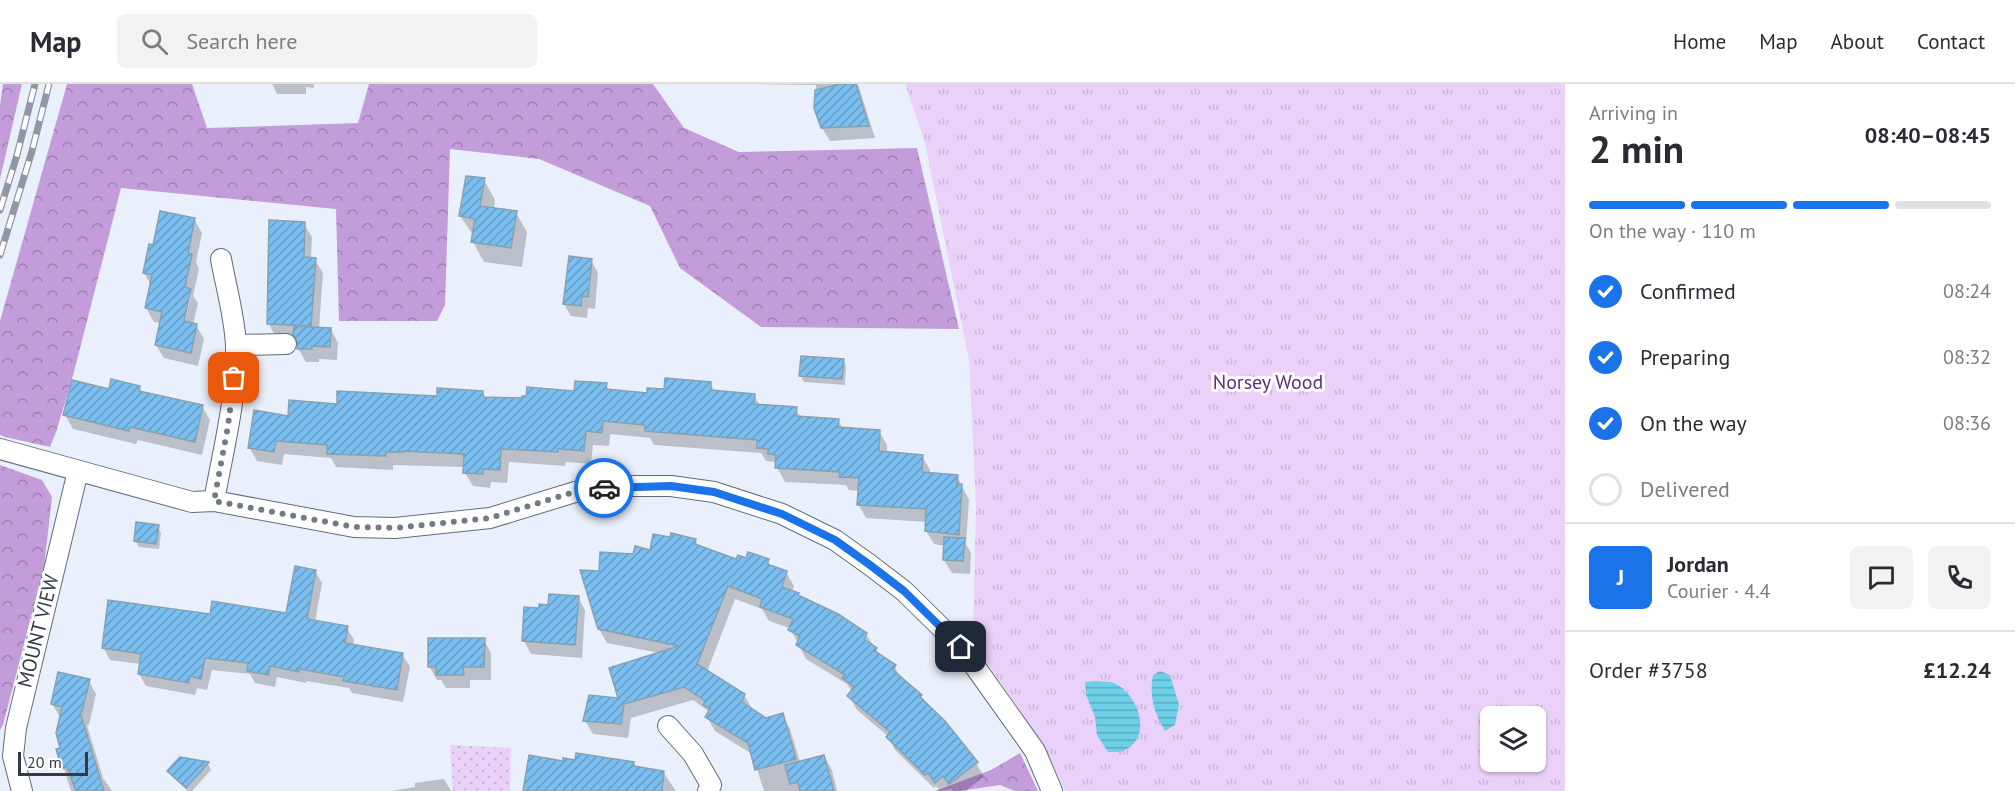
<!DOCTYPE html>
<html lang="en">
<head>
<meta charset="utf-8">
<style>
  :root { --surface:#fff; --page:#f2f2f3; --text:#2b2b33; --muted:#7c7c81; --line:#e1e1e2; --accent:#1a73e8 }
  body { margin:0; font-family:"PT Sans",sans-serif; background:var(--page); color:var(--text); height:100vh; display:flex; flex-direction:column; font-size:22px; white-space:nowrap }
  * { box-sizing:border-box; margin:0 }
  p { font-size:20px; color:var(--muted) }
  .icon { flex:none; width:33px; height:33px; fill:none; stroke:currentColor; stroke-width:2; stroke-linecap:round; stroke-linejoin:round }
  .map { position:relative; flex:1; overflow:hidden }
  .side { display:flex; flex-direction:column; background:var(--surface); width:450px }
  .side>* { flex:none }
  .tools { position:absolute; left:1480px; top:622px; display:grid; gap:12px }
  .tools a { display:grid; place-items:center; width:66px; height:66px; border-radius:9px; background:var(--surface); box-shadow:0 2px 4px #0004; font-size:30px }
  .scale { position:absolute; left:18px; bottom:15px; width:70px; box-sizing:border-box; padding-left:6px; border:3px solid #353b46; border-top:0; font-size:16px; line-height:21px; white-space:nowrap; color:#353b46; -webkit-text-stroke:4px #fff; paint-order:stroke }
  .pin { position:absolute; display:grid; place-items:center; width:51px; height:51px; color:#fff; margin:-26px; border-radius:12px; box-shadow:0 3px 9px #0006 }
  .courier { position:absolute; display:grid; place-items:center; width:60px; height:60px; margin:-30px; border:4px solid #1a73e8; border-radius:50%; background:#fff; color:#222; box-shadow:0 2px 8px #0007 }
  .headline em { font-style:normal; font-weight:700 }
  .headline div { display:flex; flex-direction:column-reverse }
  .headline { display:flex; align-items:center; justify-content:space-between; height:102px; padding:0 24px }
  h1 { font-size:39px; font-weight:700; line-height:45px }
  .bar { display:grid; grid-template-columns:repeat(4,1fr); gap:9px 6px; align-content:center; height:72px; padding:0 24px }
  .bar i { height:8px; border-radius:4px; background:var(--line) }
  .bar .selected { background:var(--accent) }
  .bar p { grid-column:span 4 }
  .line { display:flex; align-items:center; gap:15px; padding:0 24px; border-top:2px solid var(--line) }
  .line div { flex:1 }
  .round { display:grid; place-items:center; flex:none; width:63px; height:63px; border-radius:9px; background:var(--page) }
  ol { padding:0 24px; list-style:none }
  li { display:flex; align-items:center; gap:18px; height:66px }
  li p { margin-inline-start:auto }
  li .icon { padding:6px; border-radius:50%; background:var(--accent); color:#fff; stroke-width:4 }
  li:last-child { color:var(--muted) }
  li i { width:33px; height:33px; border:3px solid var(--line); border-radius:50% }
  header { display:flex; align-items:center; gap:36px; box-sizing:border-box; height:84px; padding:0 30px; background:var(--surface); border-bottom:2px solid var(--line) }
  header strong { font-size:28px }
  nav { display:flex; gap:33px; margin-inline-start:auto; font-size:21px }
  .search { width:420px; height:54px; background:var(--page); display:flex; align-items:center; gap:15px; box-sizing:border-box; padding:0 21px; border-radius:9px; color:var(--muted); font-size:22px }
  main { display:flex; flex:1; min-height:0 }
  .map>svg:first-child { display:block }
</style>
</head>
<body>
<header>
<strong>Map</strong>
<div class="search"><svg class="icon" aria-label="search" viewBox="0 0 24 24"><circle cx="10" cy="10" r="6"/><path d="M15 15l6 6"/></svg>Search here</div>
<nav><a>Home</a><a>Map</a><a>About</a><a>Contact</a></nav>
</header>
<main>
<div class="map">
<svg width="1565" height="707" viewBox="0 0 1565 707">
  <defs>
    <pattern id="grass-dots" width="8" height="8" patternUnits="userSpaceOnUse" patternTransform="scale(1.5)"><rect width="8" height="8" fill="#ead1f9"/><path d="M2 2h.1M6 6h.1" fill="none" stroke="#c9b4d7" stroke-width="1.8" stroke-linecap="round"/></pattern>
    <pattern id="forest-crowns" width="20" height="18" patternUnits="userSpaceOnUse" patternTransform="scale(1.5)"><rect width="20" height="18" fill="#c39cda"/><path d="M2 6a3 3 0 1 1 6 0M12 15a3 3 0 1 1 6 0" fill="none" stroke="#9f80b3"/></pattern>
    <pattern id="park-tufts" width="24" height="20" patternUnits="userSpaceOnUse" patternTransform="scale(1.5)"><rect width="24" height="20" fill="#ead1f9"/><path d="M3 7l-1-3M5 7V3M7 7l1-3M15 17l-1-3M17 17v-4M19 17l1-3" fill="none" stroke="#c9b4d7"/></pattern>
    <pattern id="water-rules" width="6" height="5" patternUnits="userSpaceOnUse" patternTransform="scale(1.5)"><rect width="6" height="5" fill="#6ed0e8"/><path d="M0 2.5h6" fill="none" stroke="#5baabe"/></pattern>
    <pattern id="building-hatch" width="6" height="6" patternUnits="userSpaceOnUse" patternTransform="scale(1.5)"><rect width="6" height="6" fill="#7abfef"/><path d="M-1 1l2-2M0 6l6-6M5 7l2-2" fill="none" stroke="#659cc3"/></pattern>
  </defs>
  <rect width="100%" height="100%" fill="#eaf0fb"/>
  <path fill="url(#grass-dots)" d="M 450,661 L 511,664 L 510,707 L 453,707 Z"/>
  <g fill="url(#forest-crowns)">
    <path d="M 3,0 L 22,0 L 0,95 L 0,21 Z"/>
    <path d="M 67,0 L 192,0 L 207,44 L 358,39 L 369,0 L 653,0 L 684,44 L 739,68 L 917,64 L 959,245 L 761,243 L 680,184 L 650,122 L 539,75 L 450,65 L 445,221 L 437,237 L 339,237 L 336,125 L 121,104 L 74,288 L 56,348 L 50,363 L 5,353 L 0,351 L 0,237 Z"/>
    <path d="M 0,381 L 42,396 L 52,413 L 44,483 L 3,641 L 0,646 Z"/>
    <path d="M 1020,669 L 1038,707 L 1015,707 L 1000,701 L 959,707 L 935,707 L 991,686 Z"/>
  </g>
  <path fill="url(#park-tufts)" fill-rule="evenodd" d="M 905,0 L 1565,0 L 1565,707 L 1065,707 L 1042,658 L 973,559 L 976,422 L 969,276 L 925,59 ZM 1491,633 L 1536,633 L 1536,678 L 1491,678 Z"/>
  <g fill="url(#water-rules)">
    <path d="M 1160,587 L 1170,591 L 1179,621 L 1175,641 L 1165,647 C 1154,629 1149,612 1153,591 Z"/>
    <path d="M 1096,597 C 1101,598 1110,597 1114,599 C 1139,610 1154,655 1123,667 C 1119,668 1112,668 1108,668 L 1097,651 L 1095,633 L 1086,611 L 1085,598 Z"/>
  </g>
  <g fill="#0003" fill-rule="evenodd">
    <path d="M 272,0 L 314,0 L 314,4 L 306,3 L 306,10 L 277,10 Z"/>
    <path d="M 754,0 L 858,0 L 875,54 L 830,57 L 822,44 L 816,24 L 816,1 Z"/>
    <path d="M 484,96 L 495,116 L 494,125 L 516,129 L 527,148 L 522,183 L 484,178 L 473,158 L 474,152 L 460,132 Z"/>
    <path d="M 194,135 L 202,149 L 196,178 L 199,185 L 193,212 L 198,219 L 193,241 L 196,241 L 204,255 L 198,282 L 164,274 L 156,261 L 161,239 L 154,238 L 146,224 L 151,201 L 144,189 L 154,163 ZM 189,208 L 191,211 L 183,245 L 180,244 Z"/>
    <path d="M 304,140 L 312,153 L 311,175 L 315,176 L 323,189 L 319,245 L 331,245 L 338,259 L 337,276 L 319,275 L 319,278 L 306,278 L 298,264 L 299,259 L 297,254 L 276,253 L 268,239 Z"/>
    <path d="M 591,176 L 598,189 L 595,225 L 588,224 L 587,234 L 571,232 L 564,220 Z"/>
    <path d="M 843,276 L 846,282 L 845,301 L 804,298 L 800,291 Z"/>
    <path d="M 710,299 L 715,308 L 754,311 L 760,322 L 796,325 L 801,334 L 838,336 L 843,345 L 879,347 L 887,361 L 887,369 L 922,372 L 930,386 L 930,390 L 957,392 L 969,416 L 966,460 L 971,469 L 970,490 L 952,489 L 944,476 L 945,462 L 934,460 L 926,447 L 927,438 L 866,434 L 858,420 L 859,407 L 849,406 L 846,401 L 785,398 L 774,378 L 766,377 L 761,369 L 654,361 L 650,354 L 610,350 L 609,362 L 593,361 L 591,380 L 566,378 L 565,382 L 509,378 L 507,399 L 491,398 L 490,404 L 473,402 L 465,389 L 465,383 L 393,381 L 393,386 L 336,383 L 331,374 L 284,370 L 282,381 L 257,377 L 249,363 L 289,334 L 338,322 L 482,308 L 486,314 L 523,315 L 575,308 L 606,301 L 609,307 L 649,310 Z"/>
    <path d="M 139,303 L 143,309 L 202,322 L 210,336 L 202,371 L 138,356 L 136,360 L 73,345 L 65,331 Z"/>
    <path d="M 158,443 L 161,449 L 159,465 L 139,463 L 135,456 Z"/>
    <path d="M 695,456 L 699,463 L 737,477 L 768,477 L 772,484 L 786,488 L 794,502 L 792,508 L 798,510 L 800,514 L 866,550 L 880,572 L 894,582 L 902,596 L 921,612 L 976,679 L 984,692 L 966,707 L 953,707 L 952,705 L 940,707 L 936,702 L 934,704 L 895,666 L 888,652 L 857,626 L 849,612 L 852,608 L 847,600 L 806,575 L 790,544 L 769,537 L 762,525 L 735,515 L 707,588 L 744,611 L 752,625 L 766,635 L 782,631 L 790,645 L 800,678 L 824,672 L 832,686 L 837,707 L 764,707 L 752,670 L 715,647 L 707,633 L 709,629 L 707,626 L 693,616 L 631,634 L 628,654 L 593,650 L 585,637 L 620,615 L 660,569 L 607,559 L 599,545 L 601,489 L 635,471 Z"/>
    <path d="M 315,487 L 322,499 L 315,538 L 347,544 L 354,556 L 353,562 L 402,570 L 410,583 L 403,618 L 352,609 L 349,604 L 306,597 L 306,599 L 277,593 L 275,603 L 255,599 L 250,590 L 212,586 L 207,606 L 197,604 L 195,611 L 146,602 L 139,590 L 141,580 L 110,576 L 103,563 L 211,532 L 287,530 Z"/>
    <path d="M 578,513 L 585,526 L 582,574 L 531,570 L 524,557 L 540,525 Z"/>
    <path d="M 484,556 L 491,569 L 491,596 L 470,596 L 470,604 L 446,604 L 441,596 L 437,596 L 429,582 Z"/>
    <path d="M 89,597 L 96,610 L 89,641 L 87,641 L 103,694 L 112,707 L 71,707 L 58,666 L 62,665 L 60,633 L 52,620 Z"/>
    <path d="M 530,673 L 564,678 L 633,680 L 636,684 L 663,688 L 676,707 L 525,707 Z"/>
    <path d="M 180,675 L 208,680 L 211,686 L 192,707 L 188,707 L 173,693 L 169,687 Z"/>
    <path d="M 444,695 L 451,707 L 391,707 L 415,703 L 415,699 Z"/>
  </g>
  <g fill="url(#building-hatch)" stroke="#86a1b5" stroke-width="1.5">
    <path d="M 840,0 L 856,0 L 869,42 L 821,44 L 814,24 L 815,6 Z"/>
    <path d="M 466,92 L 485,94 L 480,122 L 517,127 L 511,164 L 471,158 L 475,135 L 459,132 Z"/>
    <path d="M 160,127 L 195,134 L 188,169 L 192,170 L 185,203 L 191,205 L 184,237 L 197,240 L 191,269 L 155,261 L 162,228 L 145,224 L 152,191 L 143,189 L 149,160 L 153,161 Z"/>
    <path d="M 269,136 L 305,138 L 304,173 L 316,174 L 311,242 L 267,240 Z"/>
    <path d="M 569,172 L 592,175 L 588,213 L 582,212 L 581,222 L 563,220 Z"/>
    <path d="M 294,242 L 331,244 L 330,263 L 312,262 L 312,265 L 297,265 L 298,259 L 293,251 Z"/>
    <path d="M 801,272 L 844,275 L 842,295 L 799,292 Z"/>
    <path d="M 665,294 L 711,298 L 711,306 L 755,310 L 754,320 L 797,323 L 796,332 L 839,335 L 838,343 L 880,346 L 879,367 L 923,371 L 922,388 L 958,391 L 957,400 L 962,400 L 959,451 L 925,447 L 926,425 L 857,421 L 859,394 L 839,393 L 840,388 L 775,384 L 776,371 L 768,370 L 768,365 L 757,364 L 757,356 L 645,347 L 645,341 L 603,337 L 602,349 L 586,347 L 584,367 L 558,365 L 558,368 L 501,365 L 500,386 L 483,385 L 483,390 L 463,389 L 464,370 L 404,367 L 404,368 L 386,368 L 386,372 L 327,370 L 327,361 L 276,357 L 274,368 L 248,364 L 254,326 L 288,332 L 289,316 L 337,320 L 337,307 L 437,312 L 437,304 L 483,307 L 483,313 L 522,314 L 522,312 L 526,312 L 527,303 L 574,307 L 575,297 L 607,299 L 606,305 L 647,309 L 647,304 L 664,305 Z"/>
    <path d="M 111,295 L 140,302 L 139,307 L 203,321 L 195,358 L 130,343 L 129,347 L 63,331 L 72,296 L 109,305 Z"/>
    <path d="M 136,438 L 159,441 L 156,460 L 134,457 Z"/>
    <path d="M 671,449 L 696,455 L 695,460 L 736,475 L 738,471 L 746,474 L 748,468 L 769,475 L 767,480 L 787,487 L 782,503 L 799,509 L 798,511 L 838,530 L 867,549 L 864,555 L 877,564 L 875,567 L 896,581 L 893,586 L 922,611 L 920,613 L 945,637 L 978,678 L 949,700 L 943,692 L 935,699 L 928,689 L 925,691 L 886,653 L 890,648 L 847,612 L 854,603 L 842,594 L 845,591 L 796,561 L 800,552 L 788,546 L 793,535 L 760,523 L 762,515 L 728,502 L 697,580 L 745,610 L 742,618 L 766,634 L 783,629 L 796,675 L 755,686 L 748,659 L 705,633 L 710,625 L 703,621 L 705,617 L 684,603 L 624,620 L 621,640 L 583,637 L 589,611 L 618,614 L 609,584 L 679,562 L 598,545 L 580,486 L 599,487 L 600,468 L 633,470 L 635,462 L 650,466 L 653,450 L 670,453 Z"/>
    <path d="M 944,453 L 965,454 L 963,477 L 943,476 Z"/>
    <path d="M 295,482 L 316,486 L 307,535 L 348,542 L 345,559 L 403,569 L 397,606 L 343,597 L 344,593 L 300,585 L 299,588 L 270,582 L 269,591 L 247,587 L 248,579 L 205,574 L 201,595 L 190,592 L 189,599 L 138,590 L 141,570 L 102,564 L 108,516 L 210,530 L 212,517 L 286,529 Z"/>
    <path d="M 549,510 L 579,512 L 575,561 L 522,557 L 524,523 L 539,524 L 539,520 L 548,521 Z"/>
    <path d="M 428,554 L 485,554 L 484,583 L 463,583 L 464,591 L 436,591 L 436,583 L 428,583 Z"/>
    <path d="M 58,588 L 90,595 L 82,628 L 80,628 L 104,707 L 76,707 L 67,683 L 62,685 L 56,665 L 60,664 L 56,649 L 62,623 L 51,620 Z"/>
    <path d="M 576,669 L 634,678 L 634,682 L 664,687 L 662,707 L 523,707 L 529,671 L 563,677 L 563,674 L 575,676 Z"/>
    <path d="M 824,671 L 834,707 L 800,707 L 798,698 L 790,700 L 785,681 Z"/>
    <path d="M 180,673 L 209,678 L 186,704 L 167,687 Z"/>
  </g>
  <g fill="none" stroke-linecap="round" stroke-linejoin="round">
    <g stroke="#5f6b83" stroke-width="22">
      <g id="street">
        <path d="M 236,261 L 286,260"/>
        <path d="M 0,365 L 192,418 L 214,417 L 354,443 L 395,444 L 490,434 L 575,408 L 619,402 L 671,402 L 714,408 L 782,430 L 835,456 L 870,481 L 904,507 L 961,563 L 1035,667 L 1052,707"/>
        <path d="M 214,417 C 223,367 237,313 236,262 C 235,234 226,203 221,175"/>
        <path d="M 668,642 L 693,670 L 711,701 L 708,707"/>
        <path d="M 22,707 L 13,672 L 16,644 L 78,387"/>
      </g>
    </g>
    <use href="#street" stroke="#fff" stroke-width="20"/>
    <g stroke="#9197a2" stroke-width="7">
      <g id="rail">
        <path d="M 0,126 L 17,71 L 35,0"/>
        <path d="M 0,171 L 32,67 L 49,0"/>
      </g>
    </g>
    <use href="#rail" stroke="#fff" stroke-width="4.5" stroke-dasharray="14" stroke-linecap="butt"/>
  </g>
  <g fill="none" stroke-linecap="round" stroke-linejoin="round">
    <path stroke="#747a85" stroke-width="6" stroke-dasharray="0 10.8" d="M 234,294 L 228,342 L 214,417 L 354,443 L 395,444 L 490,434 L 574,408 L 604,404"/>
    <path stroke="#1a73e8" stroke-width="8" d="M 604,404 L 671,402 L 714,408 L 782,430 L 835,456 L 870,481 L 904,507 L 961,563"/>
  </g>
  <g text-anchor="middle" stroke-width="6" stroke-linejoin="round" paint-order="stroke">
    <g font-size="20" fill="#5f2d77" stroke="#fff">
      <text x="1268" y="305">Norsey Wood</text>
    </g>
    <g font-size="20" fill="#353b46" stroke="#fff">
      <text transform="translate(38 547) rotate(-76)" y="7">MOUNT VIEW</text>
    </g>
  </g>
</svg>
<div class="tools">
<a><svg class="icon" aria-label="layers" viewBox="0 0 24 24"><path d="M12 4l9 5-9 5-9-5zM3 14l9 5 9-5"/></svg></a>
</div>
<div class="scale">20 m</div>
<div class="pin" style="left:234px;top:294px;background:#ea580c"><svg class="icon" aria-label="bag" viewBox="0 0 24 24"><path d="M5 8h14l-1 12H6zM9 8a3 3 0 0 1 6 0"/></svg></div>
<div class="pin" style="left:961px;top:563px;background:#1f2937"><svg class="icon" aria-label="home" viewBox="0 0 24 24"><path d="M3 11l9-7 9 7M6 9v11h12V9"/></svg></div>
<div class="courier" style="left:604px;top:404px"><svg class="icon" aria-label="car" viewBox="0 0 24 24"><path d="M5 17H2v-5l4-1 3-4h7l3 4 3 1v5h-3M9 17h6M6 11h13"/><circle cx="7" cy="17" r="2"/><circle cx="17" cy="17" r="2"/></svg></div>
</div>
<section class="side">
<div class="headline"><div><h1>2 min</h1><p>Arriving in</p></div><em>08:40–08:45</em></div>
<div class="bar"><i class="selected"></i><i class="selected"></i><i class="selected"></i><i></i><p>On the way · 110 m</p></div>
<ol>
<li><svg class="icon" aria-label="check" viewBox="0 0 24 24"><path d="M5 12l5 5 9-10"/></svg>Confirmed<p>08:24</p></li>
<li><svg class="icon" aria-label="check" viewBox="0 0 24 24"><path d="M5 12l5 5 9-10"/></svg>Preparing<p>08:32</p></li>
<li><svg class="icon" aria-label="check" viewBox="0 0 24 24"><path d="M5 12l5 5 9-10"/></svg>On the way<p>08:36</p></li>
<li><i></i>Delivered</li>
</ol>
<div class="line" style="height:108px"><b class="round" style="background:var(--accent);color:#fff">J</b><div><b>Jordan</b><p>Courier · 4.4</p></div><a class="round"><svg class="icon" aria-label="chat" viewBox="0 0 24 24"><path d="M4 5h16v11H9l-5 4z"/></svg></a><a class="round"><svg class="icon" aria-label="phone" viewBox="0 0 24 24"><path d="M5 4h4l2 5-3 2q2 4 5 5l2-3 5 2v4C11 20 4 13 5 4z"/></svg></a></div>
<div class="line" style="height:78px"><div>Order #3758</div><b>£12.24</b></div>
</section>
</main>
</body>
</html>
